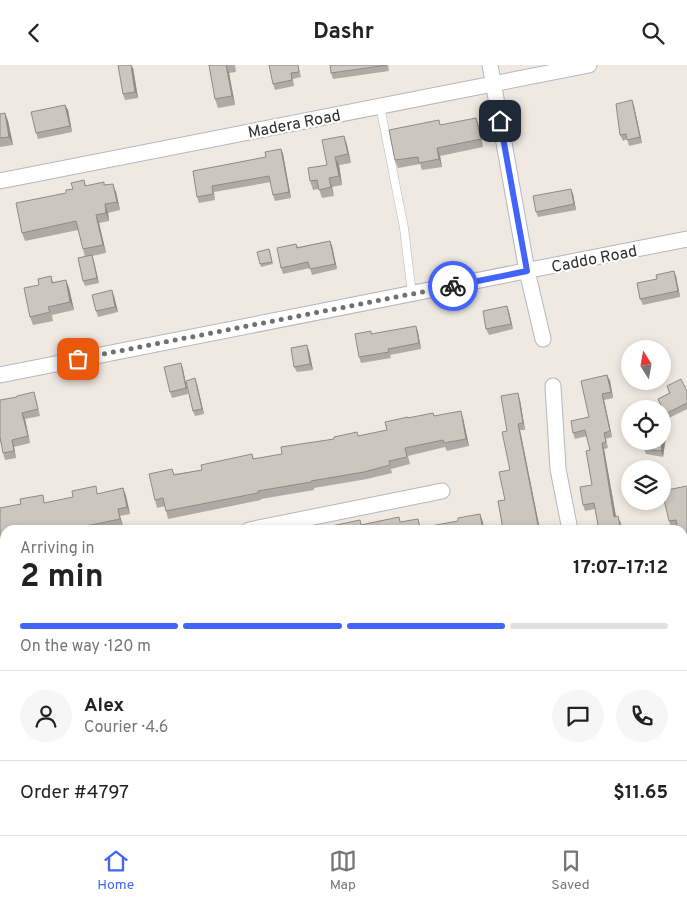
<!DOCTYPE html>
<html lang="en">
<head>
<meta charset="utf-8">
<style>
  :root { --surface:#fff; --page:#f6f6f6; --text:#222; --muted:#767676; --line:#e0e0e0; --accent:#4264fb }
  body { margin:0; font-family:Overpass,sans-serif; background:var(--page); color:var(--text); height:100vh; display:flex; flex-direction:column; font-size:19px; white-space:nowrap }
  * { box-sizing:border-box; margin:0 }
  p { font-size:16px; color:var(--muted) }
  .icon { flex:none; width:28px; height:28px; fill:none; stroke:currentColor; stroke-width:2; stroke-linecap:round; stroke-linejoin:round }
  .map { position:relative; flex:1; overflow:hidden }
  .side { position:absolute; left:0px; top:460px; width:688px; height:310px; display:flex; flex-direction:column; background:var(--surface); border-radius:15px 15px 0 0; box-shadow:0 2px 8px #0003 }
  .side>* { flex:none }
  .needle { width:32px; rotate:349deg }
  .fabs { position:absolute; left:621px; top:275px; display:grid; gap:10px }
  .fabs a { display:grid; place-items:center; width:50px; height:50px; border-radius:50%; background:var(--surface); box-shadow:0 2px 8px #0003; font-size:25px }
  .pin { position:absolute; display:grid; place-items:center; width:42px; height:42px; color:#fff; margin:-21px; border-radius:10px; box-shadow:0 2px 8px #0006 }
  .courier { position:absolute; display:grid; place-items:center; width:50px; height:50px; margin:-25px; border:4px solid #4264fb; border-radius:50%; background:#fff; color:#222; box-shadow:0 1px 6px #0007 }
  .overview em { font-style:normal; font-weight:700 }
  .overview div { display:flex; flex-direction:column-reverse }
  .overview { display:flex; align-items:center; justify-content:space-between; height:85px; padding:0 20px }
  h1 { font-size:32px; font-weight:700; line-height:38px }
  .bar { display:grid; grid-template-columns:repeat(4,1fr); gap:8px 5px; align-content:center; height:60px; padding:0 20px }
  .bar i { height:6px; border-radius:4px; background:var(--line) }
  .bar .on { background:var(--accent) }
  .bar p { grid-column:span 4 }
  .line { display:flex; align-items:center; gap:12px; padding:0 20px; border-top:1px solid var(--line) }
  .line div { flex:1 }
  .round { display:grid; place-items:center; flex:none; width:52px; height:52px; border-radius:26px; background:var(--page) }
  header { display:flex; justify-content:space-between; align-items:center; height:65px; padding:0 20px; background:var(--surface); font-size:22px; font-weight:700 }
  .tab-bar { display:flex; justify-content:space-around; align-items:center; height:70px; border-top:1px solid var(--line); background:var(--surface); font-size:14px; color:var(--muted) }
  .tab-bar a { display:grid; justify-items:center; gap:2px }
  .tab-bar .on { color:var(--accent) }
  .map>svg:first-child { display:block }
</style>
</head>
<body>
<header><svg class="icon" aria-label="back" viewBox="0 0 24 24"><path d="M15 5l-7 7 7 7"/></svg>Dashr<svg class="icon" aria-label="search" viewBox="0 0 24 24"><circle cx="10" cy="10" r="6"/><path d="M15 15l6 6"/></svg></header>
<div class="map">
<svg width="687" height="770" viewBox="0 0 687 770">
  <rect width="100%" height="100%" fill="#efe9e1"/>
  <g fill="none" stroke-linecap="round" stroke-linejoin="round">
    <g stroke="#b4b7c1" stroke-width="9">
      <g id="service">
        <path d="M 380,41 L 404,163 L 412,229"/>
        <path d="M 129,765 L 130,770"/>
      </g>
    </g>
    <g stroke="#b4b7c1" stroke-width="17">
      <g id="minor">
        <path d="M 490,0 L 527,206 L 543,274"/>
        <path d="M 0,116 L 589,0"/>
        <path d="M 0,310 L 687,174"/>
        <path d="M 553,321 L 558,404 L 570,465"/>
        <path d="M 249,465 L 442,426"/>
        <path d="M 5,514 L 2,514 L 5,528"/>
        <path d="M 0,757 L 5,756"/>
        <path d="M 488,765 L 508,770"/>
        <path d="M 629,765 L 630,770"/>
      </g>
    </g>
    <use href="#service" stroke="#fff" stroke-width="8"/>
    <use href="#minor" stroke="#fff" stroke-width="15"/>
  </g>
  <g fill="#afaba4">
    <path d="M 211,0 L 235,0 L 236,7 L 229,8 L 235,40 L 218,43 L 215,34 Z"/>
    <path d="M 298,0 L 301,12 L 293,14 L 294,21 L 275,25 L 273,19 Z"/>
    <path d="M 388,0 L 389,6 L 333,14 L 331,8 Z"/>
    <path d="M 133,3 L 138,33 L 125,35 L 123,29 Z"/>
    <path d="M 65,40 L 68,45 L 72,67 L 38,74 L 36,68 Z"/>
    <path d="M 634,41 L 642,78 L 629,81 L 627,74 L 623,76 L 620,70 Z"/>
    <path d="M 5,48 L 8,56 L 13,80 L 0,82 L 0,49 Z"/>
    <path d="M 441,60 L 479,61 L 483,82 L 440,91 L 442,102 L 422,105 L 420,99 L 398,103 L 395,95 Z"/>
    <path d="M 344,71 L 347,80 L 351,98 L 339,100 L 342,120 L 332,122 L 334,131 L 322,133 L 319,124 L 313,125 L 310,116 L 327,100 Z"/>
    <path d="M 281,84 L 283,89 L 291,133 L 275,136 L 273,130 L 271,117 L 214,127 L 215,135 L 199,138 L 197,132 L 193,106 L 266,92 Z"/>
    <path d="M 84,115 L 86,121 L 105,120 L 116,127 L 120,145 L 108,148 L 109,156 L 99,158 L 106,188 L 92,191 L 99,218 L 85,221 L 83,216 L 85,192 L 83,184 L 78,165 L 25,176 L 22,168 L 66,128 Z"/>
    <path d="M 573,129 L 576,145 L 538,152 L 536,147 Z"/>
    <path d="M 330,176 L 332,181 L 337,204 L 312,210 L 310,203 L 283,209 L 281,203 L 296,179 L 298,182 Z"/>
    <path d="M 270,187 L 273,199 L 261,202 L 260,199 Z"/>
    <path d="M 51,211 L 53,217 L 66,215 L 69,223 L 74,245 L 52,250 L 53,256 L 33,260 L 30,252 L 39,220 Z"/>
    <path d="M 676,211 L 680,232 L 643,240 L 640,234 L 657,214 Z"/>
    <path d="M 114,231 L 118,247 L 98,252 L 96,246 Z"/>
    <path d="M 509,247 L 513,264 L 489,270 L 486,264 Z"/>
    <path d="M 418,267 L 421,284 L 390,290 L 391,293 L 361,298 L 359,292 L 372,269 Z"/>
    <path d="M 309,286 L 313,305 L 297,307 L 294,302 Z"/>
    <path d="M 183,304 L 188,329 L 172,333 L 170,327 Z"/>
    <path d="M 607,310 L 610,316 L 613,333 L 604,335 L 612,372 L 606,374 L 608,383 L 604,384 L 616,451 L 621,457 L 622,465 L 599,465 L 595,444 L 585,446 L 583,440 L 592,420 L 590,385 L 587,371 L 575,374 L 573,368 L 589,352 Z"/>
    <path d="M 197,319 L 204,349 L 195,351 L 193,346 Z"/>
    <path d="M 667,321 L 687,326 L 687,344 L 667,354 L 658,334 L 669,328 Z"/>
    <path d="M 36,334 L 40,351 L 25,354 L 30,378 L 14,382 L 16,393 L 5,395 L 3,388 L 1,377 L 0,377 L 0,335 Z"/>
    <path d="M 520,335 L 525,365 L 520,365 L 540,465 L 503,465 L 498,436 L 505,435 L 510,405 L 507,366 Z"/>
    <path d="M 434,351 L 463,353 L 469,381 L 447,386 L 445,382 L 408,391 L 410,399 L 391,404 L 392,408 L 367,414 L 314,423 L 314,425 L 261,434 L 261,435 L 168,454 L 165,441 L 157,443 L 155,435 L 172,404 L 174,409 L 202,405 L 252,389 L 254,394 L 282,389 L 387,365 L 408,353 Z"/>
    <path d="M 667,364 L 663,392 L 646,389 L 644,384 Z"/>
    <path d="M 687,422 L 687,522 L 686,522 L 684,516 L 686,505 L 677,461 L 671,462 L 669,456 Z"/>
    <path d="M 123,423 L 126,431 L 130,449 L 120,451 L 123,461 L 105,465 L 5,465 L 5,479 L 0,480 L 0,443 L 46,438 L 98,429 Z"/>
    <path d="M 152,765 L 203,765 L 204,770 L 153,770 Z"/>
  </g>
  <g fill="#8e8b86">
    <path d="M 131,0 L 133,3 L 138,33 L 135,27 Z"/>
    <path d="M 226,0 L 229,8 L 235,40 L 232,31 Z"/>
    <path d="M 632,35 L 634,41 L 642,78 L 640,72 Z"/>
    <path d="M 65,40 L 68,45 L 72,67 L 70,61 Z"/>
    <path d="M 5,48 L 8,56 L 13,80 L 9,72 Z"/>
    <path d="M 476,53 L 479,61 L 483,82 L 481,74 Z"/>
    <path d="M 344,71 L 347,80 L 351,98 L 348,89 Z"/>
    <path d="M 437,83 L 440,91 L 442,102 L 439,94 Z"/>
    <path d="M 281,84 L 283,89 L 291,133 L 289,127 Z"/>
    <path d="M 335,92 L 339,100 L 342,120 L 339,111 Z"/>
    <path d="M 329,113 L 332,122 L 334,131 L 331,122 Z"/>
    <path d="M 113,119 L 116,127 L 120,145 L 117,137 Z"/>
    <path d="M 571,124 L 573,129 L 576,145 L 574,139 Z"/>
    <path d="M 105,139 L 108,148 L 109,156 L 106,148 Z"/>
    <path d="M 96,150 L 99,158 L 106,188 L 103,180 Z"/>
    <path d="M 330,176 L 332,181 L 337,204 L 335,199 Z"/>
    <path d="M 92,190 L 94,196 L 99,218 L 97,213 Z"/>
    <path d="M 674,206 L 676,211 L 680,232 L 678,226 Z"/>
    <path d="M 66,215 L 69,223 L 74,245 L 70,237 Z"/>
    <path d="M 112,225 L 114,231 L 118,247 L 115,242 Z"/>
    <path d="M 507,241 L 509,247 L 513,264 L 511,259 Z"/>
    <path d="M 416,261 L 418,267 L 421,284 L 419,278 Z"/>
    <path d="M 307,280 L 309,286 L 313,305 L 310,299 Z"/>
    <path d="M 181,298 L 183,304 L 188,329 L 186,323 Z"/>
    <path d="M 607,310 L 610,316 L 613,333 L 611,327 Z"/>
    <path d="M 195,313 L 197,319 L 204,349 L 202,344 Z"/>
    <path d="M 518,328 L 520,335 L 525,365 L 523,358 Z"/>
    <path d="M 602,329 L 604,335 L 612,372 L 610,366 Z"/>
    <path d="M 461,346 L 463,353 L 469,381 L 466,374 Z"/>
    <path d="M 22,348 L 25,354 L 30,378 L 28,371 Z"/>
    <path d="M 665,358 L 667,364 L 663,392 L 661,386 Z"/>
    <path d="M 518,359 L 520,365 L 540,465 L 539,465 Z"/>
    <path d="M 12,375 L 14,382 L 16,393 L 14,386 Z"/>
    <path d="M 602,378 L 604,384 L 617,458 L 614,452 Z"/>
    <path d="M 123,423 L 126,431 L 130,449 L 127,442 Z"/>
    <path d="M 118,444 L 120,451 L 123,461 L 120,454 Z"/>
    <path d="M 480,449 L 483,457 L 484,465 L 483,465 Z"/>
  </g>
  <g fill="#cbc7bf" stroke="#8e8b86">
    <path d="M 118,0 L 131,0 L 135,27 L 123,29 Z"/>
    <path d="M 209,0 L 226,0 L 232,31 L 215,34 Z"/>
    <path d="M 269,0 L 298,0 L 299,7 L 291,8 L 292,15 L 273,19 Z"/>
    <path d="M 330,0 L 387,0 L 331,8 Z"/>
    <path d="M 632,35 L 640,72 L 627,75 L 626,69 L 620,70 L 616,39 Z"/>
    <path d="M 65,40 L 70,61 L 36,68 L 31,47 Z"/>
    <path d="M 5,48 L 9,72 L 0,73 L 0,49 Z"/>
    <path d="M 476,53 L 481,74 L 437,83 L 439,94 L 419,98 L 418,92 L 395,95 L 389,65 L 439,55 L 440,60 Z"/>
    <path d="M 344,71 L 348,89 L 335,92 L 339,111 L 329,113 L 331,122 L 319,125 L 317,115 L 310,116 L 308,103 L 327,100 L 322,75 Z"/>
    <path d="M 281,84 L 289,127 L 273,130 L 269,111 L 212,121 L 213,129 L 197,132 L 193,106 L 266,92 L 265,87 Z"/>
    <path d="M 84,115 L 85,121 L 104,117 L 104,120 L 113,119 L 117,137 L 105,139 L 106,148 L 96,150 L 103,180 L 83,184 L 76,156 L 22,168 L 16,138 L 66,128 L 66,125 L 73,124 L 71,118 Z"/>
    <path d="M 571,124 L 574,139 L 536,147 L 533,131 Z"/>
    <path d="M 330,176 L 335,199 L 310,204 L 308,197 L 281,203 L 277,183 L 296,179 L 297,183 Z"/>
    <path d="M 269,184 L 272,197 L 260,199 L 257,187 Z"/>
    <path d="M 92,190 L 97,213 L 83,216 L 78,193 Z"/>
    <path d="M 674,206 L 678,226 L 640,234 L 637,218 L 657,214 L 656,210 Z"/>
    <path d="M 51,211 L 52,218 L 66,215 L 70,237 L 48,242 L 50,247 L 30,252 L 24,223 L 39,220 L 38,214 Z"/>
    <path d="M 112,225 L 115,242 L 96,246 L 92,230 Z"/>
    <path d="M 507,241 L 511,259 L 486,264 L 483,246 Z"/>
    <path d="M 416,261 L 419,278 L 388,284 L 389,287 L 359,292 L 355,269 L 371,266 L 371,269 Z"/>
    <path d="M 307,280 L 310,299 L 294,302 L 291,283 Z"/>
    <path d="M 181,298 L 186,323 L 170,327 L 164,302 Z"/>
    <path d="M 607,310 L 611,327 L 602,329 L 610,366 L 604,368 L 606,377 L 602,378 L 614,452 L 618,451 L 621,465 L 599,465 L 594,438 L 583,440 L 580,422 L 592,420 L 586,386 L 590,385 L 585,365 L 573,368 L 571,356 L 589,352 L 581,316 Z"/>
    <path d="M 195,313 L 202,344 L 193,346 L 186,316 Z"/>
    <path d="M 681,314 L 687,326 L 687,338 L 665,349 L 658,334 L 670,328 L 667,321 Z"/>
    <path d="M 34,327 L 38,344 L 22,348 L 28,371 L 12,375 L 14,386 L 3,388 L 0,372 L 0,335 L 17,332 L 17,331 Z"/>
    <path d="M 518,328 L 523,358 L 518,359 L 539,465 L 521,465 L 520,461 L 503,464 L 498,436 L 505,435 L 499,407 L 510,405 L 502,367 L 507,366 L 501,331 Z"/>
    <path d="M 461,346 L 466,374 L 444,378 L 443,375 L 405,383 L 407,392 L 389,396 L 390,400 L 364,407 L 311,416 L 311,417 L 258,426 L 258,428 L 166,446 L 163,433 L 155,435 L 149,409 L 172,404 L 174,410 L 202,405 L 201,400 L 252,389 L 253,394 L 282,389 L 281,382 L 334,374 L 334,372 L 357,367 L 358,371 L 387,365 L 385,357 L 408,352 L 408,353 L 433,348 L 434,351 Z"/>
    <path d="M 662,358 L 665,358 L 662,375 Z"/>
    <path d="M 645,376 L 662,376 L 661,386 L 644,384 Z"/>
    <path d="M 96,421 L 97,429 L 123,423 L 127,442 L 118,444 L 120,454 L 67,465 L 5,465 L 5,471 L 0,472 L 0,443 L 21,439 L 20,434 L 43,430 L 44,438 L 73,432 L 72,426 Z"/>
    <path d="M 687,421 L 687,515 L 684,516 L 682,505 L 686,505 L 682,487 L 682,465 L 678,465 L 676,455 L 669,456 L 662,426 Z"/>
    <path d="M 480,449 L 483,465 L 323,465 L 322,463 L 360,455 L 361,460 L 399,452 L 400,457 L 418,454 L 420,463 L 458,456 L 458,453 Z"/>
    <path d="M 51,765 L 101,765 L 102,770 L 26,770 Z"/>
    <path d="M 152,765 L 202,765 L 202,767 L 187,770 L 153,770 Z"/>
  </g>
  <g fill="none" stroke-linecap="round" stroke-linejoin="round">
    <path stroke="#726f6d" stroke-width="5" stroke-dasharray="0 9" d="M 78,294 L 453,221"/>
    <path stroke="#4264fb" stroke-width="6" d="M 453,221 L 527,206 L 500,56"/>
  </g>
  <g text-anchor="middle" stroke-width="4.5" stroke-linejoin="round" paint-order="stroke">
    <g font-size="16" fill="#2e2e2e" stroke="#fff">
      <text transform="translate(294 58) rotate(-11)" y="6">Madera Road</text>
      <text transform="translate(594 193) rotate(-11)" y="6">Caddo Road</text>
    </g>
  </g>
</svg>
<div class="fabs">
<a><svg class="needle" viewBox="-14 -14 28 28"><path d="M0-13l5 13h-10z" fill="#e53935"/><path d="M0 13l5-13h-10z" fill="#767676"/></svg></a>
<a><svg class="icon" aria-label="locate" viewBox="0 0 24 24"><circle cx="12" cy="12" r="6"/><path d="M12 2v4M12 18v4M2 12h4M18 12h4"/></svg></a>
<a><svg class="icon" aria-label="layers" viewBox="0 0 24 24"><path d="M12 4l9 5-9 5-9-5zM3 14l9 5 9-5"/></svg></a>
</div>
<div class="pin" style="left:78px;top:294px;background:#ea580c"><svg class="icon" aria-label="bag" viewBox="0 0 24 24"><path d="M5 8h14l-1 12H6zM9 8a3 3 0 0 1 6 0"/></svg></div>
<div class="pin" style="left:500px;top:56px;background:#1f2937"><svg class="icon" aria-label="home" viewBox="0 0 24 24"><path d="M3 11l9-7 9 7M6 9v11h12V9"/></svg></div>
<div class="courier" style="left:453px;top:221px"><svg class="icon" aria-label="bike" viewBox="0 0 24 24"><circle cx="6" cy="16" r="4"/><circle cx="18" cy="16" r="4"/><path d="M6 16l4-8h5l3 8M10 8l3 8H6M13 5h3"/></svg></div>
<section class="side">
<div class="overview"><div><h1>2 min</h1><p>Arriving in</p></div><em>17:07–17:12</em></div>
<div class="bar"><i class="on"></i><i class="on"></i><i class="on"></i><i></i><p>On the way · 120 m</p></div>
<div class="line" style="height:90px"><a class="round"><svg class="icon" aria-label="person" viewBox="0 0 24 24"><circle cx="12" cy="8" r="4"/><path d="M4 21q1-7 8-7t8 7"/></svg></a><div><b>Alex</b><p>Courier · 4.6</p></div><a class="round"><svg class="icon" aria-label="chat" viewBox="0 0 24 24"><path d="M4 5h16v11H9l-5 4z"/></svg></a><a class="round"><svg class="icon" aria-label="phone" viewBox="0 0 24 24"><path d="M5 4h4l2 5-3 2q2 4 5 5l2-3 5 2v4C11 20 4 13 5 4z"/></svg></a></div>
<div class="line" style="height:65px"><div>Order #4797</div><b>$11.65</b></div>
</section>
</div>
<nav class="tab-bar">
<a class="on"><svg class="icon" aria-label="home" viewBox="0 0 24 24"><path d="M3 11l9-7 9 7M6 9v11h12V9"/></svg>Home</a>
<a><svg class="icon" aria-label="map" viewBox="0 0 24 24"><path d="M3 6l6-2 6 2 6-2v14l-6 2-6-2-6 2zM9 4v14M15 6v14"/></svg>Map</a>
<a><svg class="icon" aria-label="saved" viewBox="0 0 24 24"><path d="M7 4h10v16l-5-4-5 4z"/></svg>Saved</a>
</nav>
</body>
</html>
